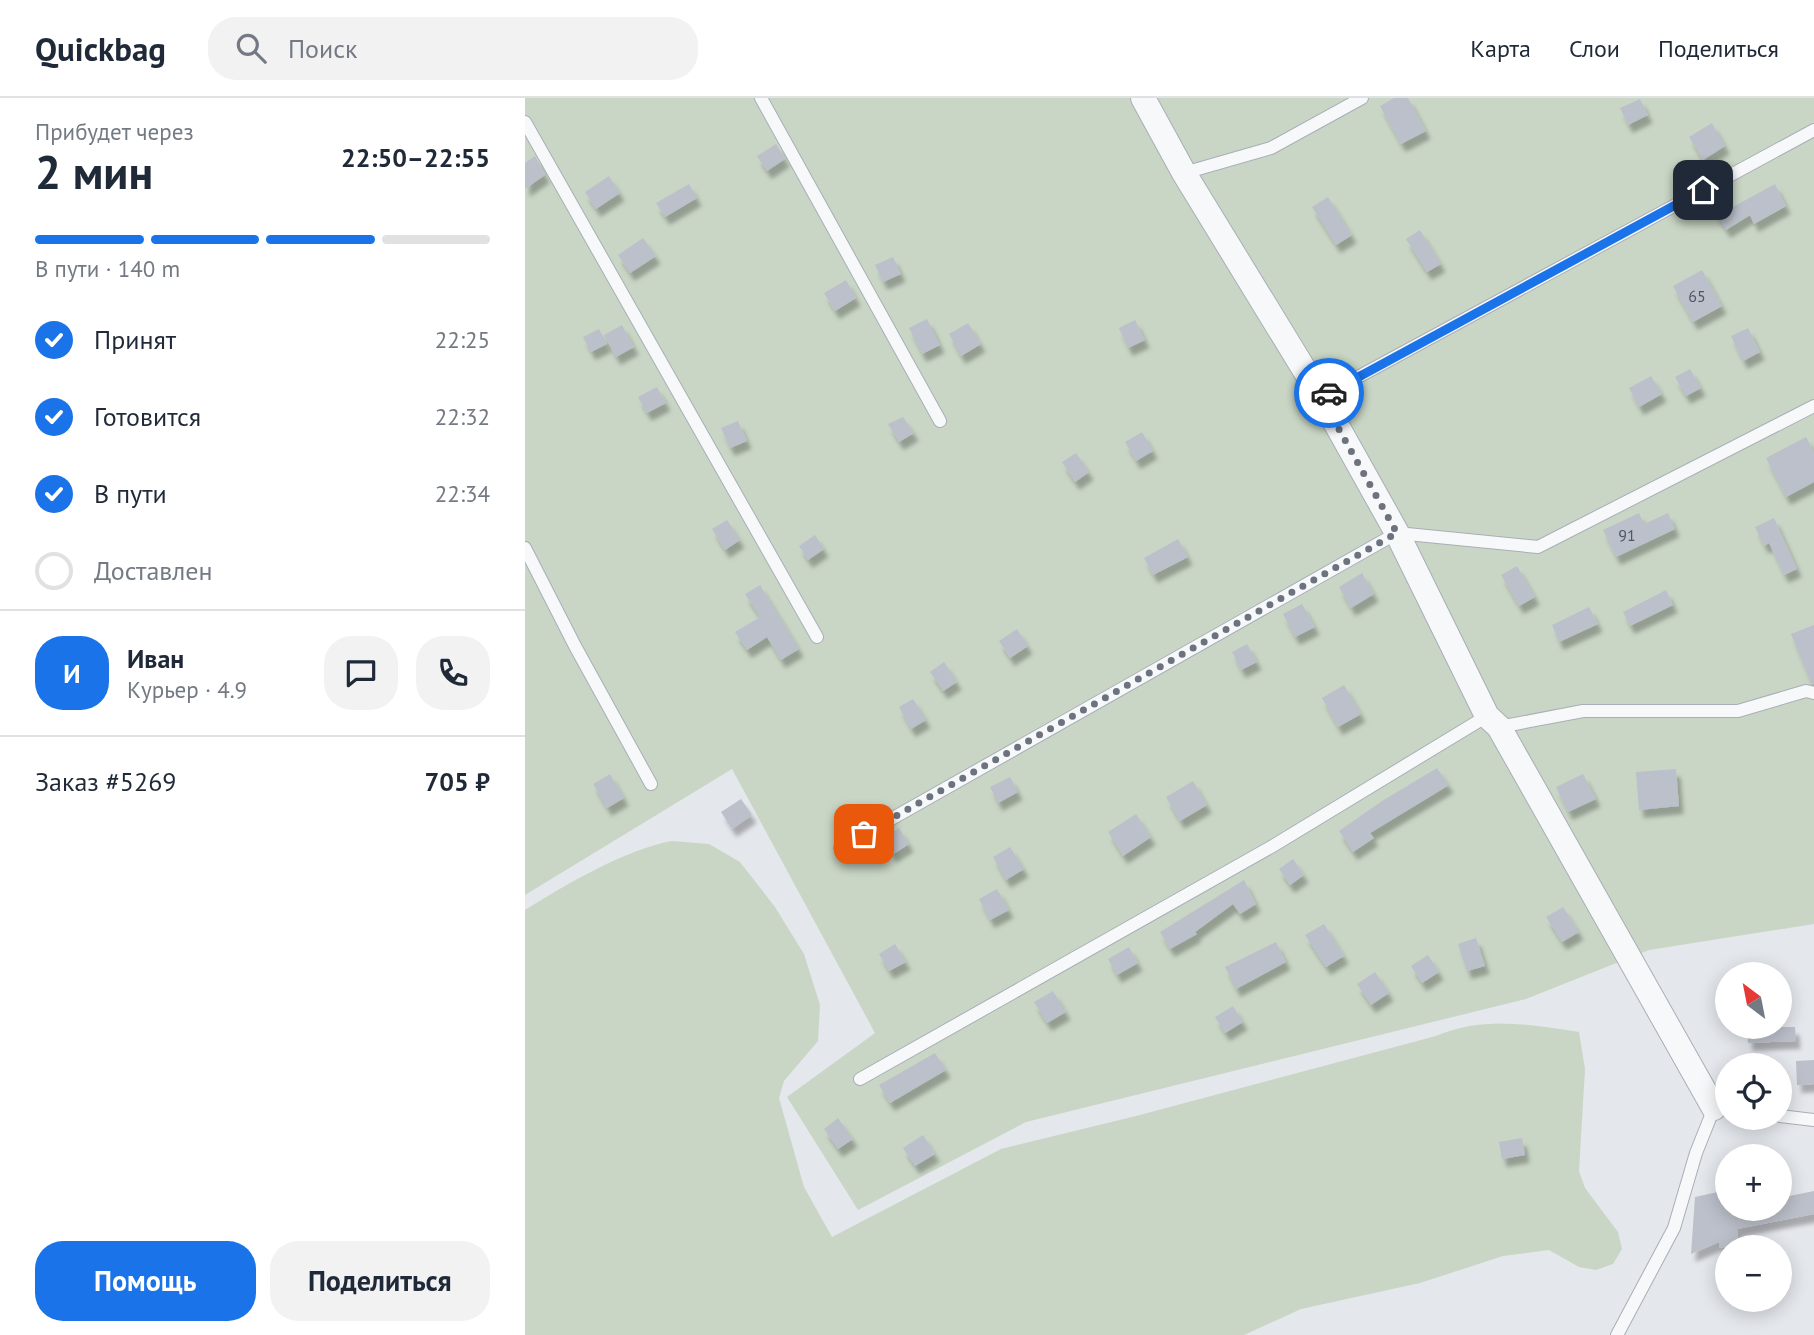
<!DOCTYPE html>
<html lang="ru">
<head>
<meta charset="utf-8">
<style>
  :root { --surface:#fff; --page:#f2f2f3; --text:#1f2937; --muted:#747a83; --line:#e0e1e3; --accent:#1a73e8 }
  body { margin:0; font-family:"PT Sans",sans-serif; background:var(--page); color:var(--text); height:100vh; display:flex; flex-direction:column; font-size:26px; white-space:nowrap }
  * { box-sizing:border-box; margin:0 }
  p { font-size:23px; color:var(--muted) }
  .icon { flex:none; width:38px; height:38px; fill:none; stroke:currentColor; stroke-width:2; stroke-linecap:round; stroke-linejoin:round }
  .map { position:relative; flex:1; overflow:hidden }
  .side { display:flex; flex-direction:column; background:var(--surface); width:525px }
  .side>* { flex:none }
  .needle { width:46px; rotate:328deg }
  .buttons { position:absolute; left:1190px; top:864px; display:grid; gap:14px }
  .buttons a { display:grid; place-items:center; width:77px; height:77px; border-radius:50%; background:var(--surface); box-shadow:0 4px 18px #0003; font-size:35px }
  .pin { position:absolute; display:grid; place-items:center; width:60px; height:60px; color:#fff; margin:-30px; border-radius:14px; box-shadow:0 4px 10px #0006 }
  .courier { position:absolute; display:grid; place-items:center; width:70px; height:70px; margin:-35px; border:5px solid #1a73e8; border-radius:50%; background:#fff; color:#222; box-shadow:0 2px 9px #0007 }
  .overview em { font-style:normal; font-weight:700 }
  .overview div { display:flex; flex-direction:column-reverse }
  .overview { display:flex; align-items:center; justify-content:space-between; height:119px; padding:0 35px }
  h1 { font-size:46px; font-weight:700; line-height:52px }
  .bar { display:grid; grid-template-columns:repeat(4,1fr); gap:10px 7px; align-content:center; height:84px; padding:0 35px }
  .bar i { height:9px; border-radius:5px; background:var(--line) }
  .bar .on { background:var(--accent) }
  .bar p { grid-column:span 4 }
  .line { display:flex; align-items:center; gap:18px; padding:0 35px; border-top:2px solid var(--line) }
  .line div { flex:1 }
  .round { display:grid; place-items:center; flex:none; width:74px; height:74px; border-radius:28px; background:var(--page) }
  ol { padding:0 35px; list-style:none }
  li { display:flex; align-items:center; gap:21px; height:77px }
  li p { margin-inline-start:auto }
  li .icon { padding:7px; border-radius:50%; background:var(--accent); color:#fff; stroke-width:4 }
  li:last-child { color:var(--muted) }
  li i { width:38px; height:38px; border:4px solid var(--line); border-radius:50% }
  .action { display:flex; gap:14px; margin-top:auto; padding:14px 35px }
  .action a { flex:1; height:80px; border-radius:28px; background:var(--accent); color:#fff; font-size:28px; font-weight:700; line-height:80px; text-align:center }
  .action a+a { background:var(--page); color:var(--text) }
  header { display:flex; align-items:center; gap:42px; box-sizing:border-box; height:98px; padding:0 35px; background:var(--surface); border-bottom:2px solid var(--line) }
  header strong { font-size:33px }
  nav { display:flex; gap:38px; margin-inline-start:auto; font-size:24px }
  .search { width:490px; height:63px; background:var(--page); display:flex; align-items:center; gap:18px; box-sizing:border-box; padding:0 24px; border-radius:28px; color:var(--muted); font-size:26px }
  main { display:flex; flex:1; min-height:0 }
  .map>svg:first-child { display:block }
</style>
</head>
<body>
<header>
<strong>Quickbag</strong>
<div class="search"><svg class="icon" aria-label="search" viewBox="0 0 24 24"><circle cx="10" cy="10" r="6"/><path d="M15 15l6 6"/></svg>Поиск</div>
<nav><a>Карта</a><a>Слои</a><a>Поделиться</a></nav>
</header>
<main>
<section class="side">
<div class="overview"><div><h1>2 мин</h1><p>Прибудет через</p></div><em>22:50–22:55</em></div>
<div class="bar"><i class="on"></i><i class="on"></i><i class="on"></i><i></i><p>В пути · 140 m</p></div>
<ol>
<li><svg class="icon" aria-label="check" viewBox="0 0 24 24"><path d="M5 12l5 5 9-10"/></svg>Принят<p>22:25</p></li>
<li><svg class="icon" aria-label="check" viewBox="0 0 24 24"><path d="M5 12l5 5 9-10"/></svg>Готовится<p>22:32</p></li>
<li><svg class="icon" aria-label="check" viewBox="0 0 24 24"><path d="M5 12l5 5 9-10"/></svg>В пути<p>22:34</p></li>
<li><i></i>Доставлен</li>
</ol>
<div class="line" style="height:126px"><b class="round" style="background:var(--accent);color:#fff">И</b><div><b>Иван</b><p>Курьер · 4.9</p></div><a class="round"><svg class="icon" aria-label="chat" viewBox="0 0 24 24"><path d="M4 5h16v11H9l-5 4z"/></svg></a><a class="round"><svg class="icon" aria-label="phone" viewBox="0 0 24 24"><path d="M5 4h4l2 5-3 2q2 4 5 5l2-3 5 2v4C11 20 4 13 5 4z"/></svg></a></div>
<div class="line" style="height:91px"><div>Заказ #5269</div><b>705 ₽</b></div>
<div class="action"><a>Помощь</a><a>Поделиться</a></div>
</section>
<div class="map">
<svg width="1289" height="1237" viewBox="0 0 1289 1237">
  <defs>
    <filter id="shadow"><feDropShadow dx="4.5" dy="8" stdDeviation="2" flood-color="#0004"/></filter>
  </defs>
  <rect width="100%" height="100%" fill="#e4e7ec"/>
  <g fill="#c9d6c5">
    <path d="M 0,0 L 1289,0 L 1289,826 L 1124,852 L 1001,901 L 501,1024 L 333,1112 L 262,999 L 350,935 L 207,671 L 0,797 Z"/>
    <path d="M 147,743 L 184,746 L 215,764 L 250,809 L 279,856 L 295,907 L 293,943 L 259,983 L 254,1000 L 279,1089 L 307,1139 L 476,1051 L 611,1018 L 911,938 C 960,917 1004,927 1054,934 L 1060,971 L 1054,1073 L 1060,1090 L 1093,1134 L 1097,1151 L 1088,1166 L 1071,1172 L 1054,1169 L 1024,1152 L 978,1158 L 895,1185 L 776,1211 L 719,1237 L 0,1237 L 0,812 C 40,787 101,751 147,743 Z"/>
  </g>
  <g fill="#bbc0ca" filter="url(#shadow)">
    <path d="M 869,0 L 883,0 L 901,33 L 876,46 L 855,8 Z"/>
    <path d="M 1115,1 L 1123,17 L 1103,27 L 1095,10 Z"/>
    <path d="M 1187,25 L 1200,48 L 1178,62 L 1164,39 Z"/>
    <path d="M 251,46 L 260,61 L 242,73 L 232,58 Z"/>
    <path d="M 10,58 L 20,77 L 0,91 L 0,65 Z"/>
    <path d="M 84,78 L 95,95 L 71,111 L 60,94 Z"/>
    <path d="M 164,86 L 172,100 L 140,119 L 131,105 Z"/>
    <path d="M 1250,86 L 1261,108 L 1229,126 L 1225,117 L 1201,132 L 1189,113 L 1203,105 L 1206,110 Z"/>
    <path d="M 803,99 L 827,137 L 811,147 L 787,109 Z"/>
    <path d="M 895,132 L 916,166 L 902,174 L 881,141 Z"/>
    <path d="M 118,140 L 131,158 L 105,175 L 93,157 Z"/>
    <path d="M 368,159 L 376,176 L 358,184 L 350,167 Z"/>
    <path d="M 1177,172 L 1197,208 L 1168,224 L 1148,188 Z"/>
    <path d="M 321,182 L 331,200 L 310,213 L 299,195 Z"/>
    <path d="M 402,221 L 415,247 L 397,256 L 384,230 Z"/>
    <path d="M 610,222 L 620,242 L 603,250 L 594,230 Z"/>
    <path d="M 443,225 L 456,246 L 436,258 L 424,236 Z"/>
    <path d="M 97,227 L 109,249 L 91,259 L 79,237 Z"/>
    <path d="M 1223,230 L 1235,254 L 1218,263 L 1206,238 Z"/>
    <path d="M 74,231 L 82,246 L 66,254 L 58,239 Z"/>
    <path d="M 1165,271 L 1176,290 L 1161,298 L 1150,279 Z"/>
    <path d="M 1126,278 L 1137,296 L 1114,309 L 1104,290 Z"/>
    <path d="M 132,289 L 141,305 L 122,315 L 113,299 Z"/>
    <path d="M 378,319 L 389,335 L 374,344 L 363,326 Z"/>
    <path d="M 213,323 L 222,343 L 205,350 L 196,330 Z"/>
    <path d="M 617,334 L 628,353 L 611,363 L 600,344 Z"/>
    <path d="M 1281,339 L 1289,354 L 1289,384 L 1261,399 L 1241,360 Z"/>
    <path d="M 551,355 L 564,374 L 550,384 L 537,364 Z"/>
    <path d="M 1114,415 L 1119,426 L 1143,415 L 1150,431 L 1091,459 L 1078,432 Z"/>
    <path d="M 1249,420 L 1272,471 L 1259,477 L 1244,445 L 1239,448 L 1230,429 Z"/>
    <path d="M 202,422 L 215,442 L 200,452 L 187,431 Z"/>
    <path d="M 290,437 L 299,451 L 283,462 L 274,448 Z"/>
    <path d="M 653,441 L 663,459 L 628,477 L 619,460 Z"/>
    <path d="M 992,468 L 1010,499 L 994,508 L 976,477 Z"/>
    <path d="M 837,475 L 849,496 L 826,510 L 814,489 Z"/>
    <path d="M 235,487 L 274,551 L 256,562 L 242,539 L 222,552 L 210,534 L 235,519 L 220,496 Z"/>
    <path d="M 1141,492 L 1148,507 L 1105,528 L 1098,514 Z"/>
    <path d="M 777,506 L 790,529 L 770,539 L 758,516 Z"/>
    <path d="M 1064,509 L 1073,526 L 1034,544 L 1027,527 Z"/>
    <path d="M 1289,527 L 1289,586 L 1286,585 L 1266,536 Z"/>
    <path d="M 492,531 L 503,548 L 485,560 L 474,543 Z"/>
    <path d="M 722,546 L 732,564 L 716,572 L 707,554 Z"/>
    <path d="M 419,564 L 432,584 L 418,593 L 405,574 Z"/>
    <path d="M 819,587 L 836,616 L 813,629 L 797,600 Z"/>
    <path d="M 388,601 L 401,622 L 386,631 L 374,609 Z"/>
    <path d="M 912,670 L 924,687 L 845,735 L 849,740 L 828,754 L 814,733 L 857,703 Z"/>
    <path d="M 1151,671 L 1154,708 L 1114,712 L 1111,674 Z"/>
    <path d="M 85,676 L 99,700 L 82,710 L 68,686 Z"/>
    <path d="M 1058,676 L 1071,701 L 1043,714 L 1031,689 Z"/>
    <path d="M 485,679 L 493,694 L 473,705 L 465,689 Z"/>
    <path d="M 668,683 L 682,707 L 655,723 L 641,699 Z"/>
    <path d="M 216,701 L 227,717 L 207,731 L 196,714 Z"/>
    <path d="M 611,716 L 626,739 L 598,758 L 583,734 Z"/>
    <path d="M 374,730 L 384,746 L 367,757 L 357,741 Z"/>
    <path d="M 485,749 L 499,771 L 481,782 L 468,759 Z"/>
    <path d="M 768,761 L 779,777 L 765,787 L 754,771 Z"/>
    <path d="M 719,782 L 731,806 L 715,816 L 708,806 L 670,834 L 672,836 L 645,851 L 635,834 Z"/>
    <path d="M 472,791 L 484,812 L 465,822 L 454,801 Z"/>
    <path d="M 1038,809 L 1054,834 L 1037,844 L 1021,819 Z"/>
    <path d="M 799,826 L 819,858 L 801,869 L 780,837 Z"/>
    <path d="M 951,840 L 960,868 L 942,873 L 933,846 Z"/>
    <path d="M 751,844 L 761,864 L 711,891 L 700,869 Z"/>
    <path d="M 370,846 L 381,864 L 364,873 L 354,856 Z"/>
    <path d="M 604,849 L 613,865 L 592,877 L 583,861 Z"/>
    <path d="M 903,857 L 914,874 L 897,885 L 886,868 Z"/>
    <path d="M 850,874 L 864,895 L 846,907 L 832,886 Z"/>
    <path d="M 528,893 L 541,914 L 522,925 L 509,904 Z"/>
    <path d="M 708,908 L 718,924 L 700,935 L 690,919 Z"/>
    <path d="M 1222,929 L 1270,929 L 1271,943 L 1223,945 Z"/>
    <path d="M 410,955 L 421,972 L 365,1005 L 354,987 Z"/>
    <path d="M 1289,962 L 1289,986 L 1272,987 L 1271,963 Z"/>
    <path d="M 313,1020 L 328,1041 L 313,1051 L 299,1031 Z"/>
    <path d="M 398,1037 L 410,1056 L 390,1068 L 378,1050 Z"/>
    <path d="M 997,1040 L 1000,1057 L 977,1061 L 974,1044 Z"/>
    <path d="M 1202,1092 L 1202,1111 L 1255,1111 L 1255,1100 L 1289,1093 L 1289,1116 L 1212,1131 L 1213,1150 L 1194,1150 L 1194,1144 L 1166,1156 L 1170,1099 Z"/>
  </g>
  <g fill="none" stroke-linecap="round" stroke-linejoin="round">
    <g stroke="#a9aeb7" stroke-width="14">
      <g id="service">
        <path d="M 236,0 L 415,323"/>
        <path d="M 0,24 L 292,539"/>
        <path d="M 659,75 L 746,50 L 837,0"/>
        <path d="M 796,299 L 1289,32"/>
        <path d="M 0,450 L 50,548 L 126,686"/>
        <path d="M 974,629 L 1058,613 L 1213,613 L 1281,593 L 1289,595"/>
        <path d="M 315,750 L 872,435 L 1013,449 L 1289,308"/>
        <path d="M 335,981 L 746,749 L 962,618"/>
        <path d="M 1255,1018 L 1289,1022"/>
        <path d="M 1092,1237 L 1149,1130 L 1171,1055 L 1189,1010 L 1202,1011"/>
      </g>
    </g>
    <g stroke="#a9aeb7" stroke-width="26">
      <path id="minor" d="M 618,0 L 659,75 L 796,299 L 872,435 L 962,618 L 974,629 L 1189,1010"/>
    </g>
    <use href="#service" stroke="#f7f8fa" stroke-width="12"/>
    <use href="#minor" stroke="#f7f8fa" stroke-width="24"/>
  </g>
  <g fill="none" stroke-linecap="round" stroke-linejoin="round">
    <path stroke="#6c737f" stroke-width="7" stroke-dasharray="0 12.6" d="M 339,736 L 872,435 L 796,299 L 804,295"/>
    <path stroke="#1a73e8" stroke-width="9" d="M 804,295 L 1178,92"/>
  </g>
  <g text-anchor="middle" stroke-width="7" stroke-linejoin="round" paint-order="stroke">
    <g font-size="16" fill="#4f5766">
      <text x="1172" y="204">65</text>
      <text x="1102" y="443">91</text>
    </g>
  </g>
</svg>
<div class="buttons">
<a><svg class="needle" viewBox="-14 -14 28 28"><path d="M0-13l5 13h-10z" fill="#e53935"/><path d="M0 13l5-13h-10z" fill="#747a83"/></svg></a>
<a><svg class="icon" aria-label="locate" viewBox="0 0 24 24"><circle cx="12" cy="12" r="6"/><path d="M12 2v4M12 18v4M2 12h4M18 12h4"/></svg></a>
<a>+</a>
<a>−</a>
</div>
<div class="pin" style="left:339px;top:736px;background:#ea580c"><svg class="icon" aria-label="bag" viewBox="0 0 24 24"><path d="M5 8h14l-1 12H6zM9 8a3 3 0 0 1 6 0"/></svg></div>
<div class="pin" style="left:1178px;top:92px;background:#1f2937"><svg class="icon" aria-label="home" viewBox="0 0 24 24"><path d="M3 11l9-7 9 7M6 9v11h12V9"/></svg></div>
<div class="courier" style="left:804px;top:295px"><svg class="icon" aria-label="car" viewBox="0 0 24 24"><path d="M5 17H2v-5l4-1 3-4h7l3 4 3 1v5h-3M9 17h6M6 11h13"/><circle cx="7" cy="17" r="2"/><circle cx="17" cy="17" r="2"/></svg></div>
</div>
</main>
</body>
</html>
